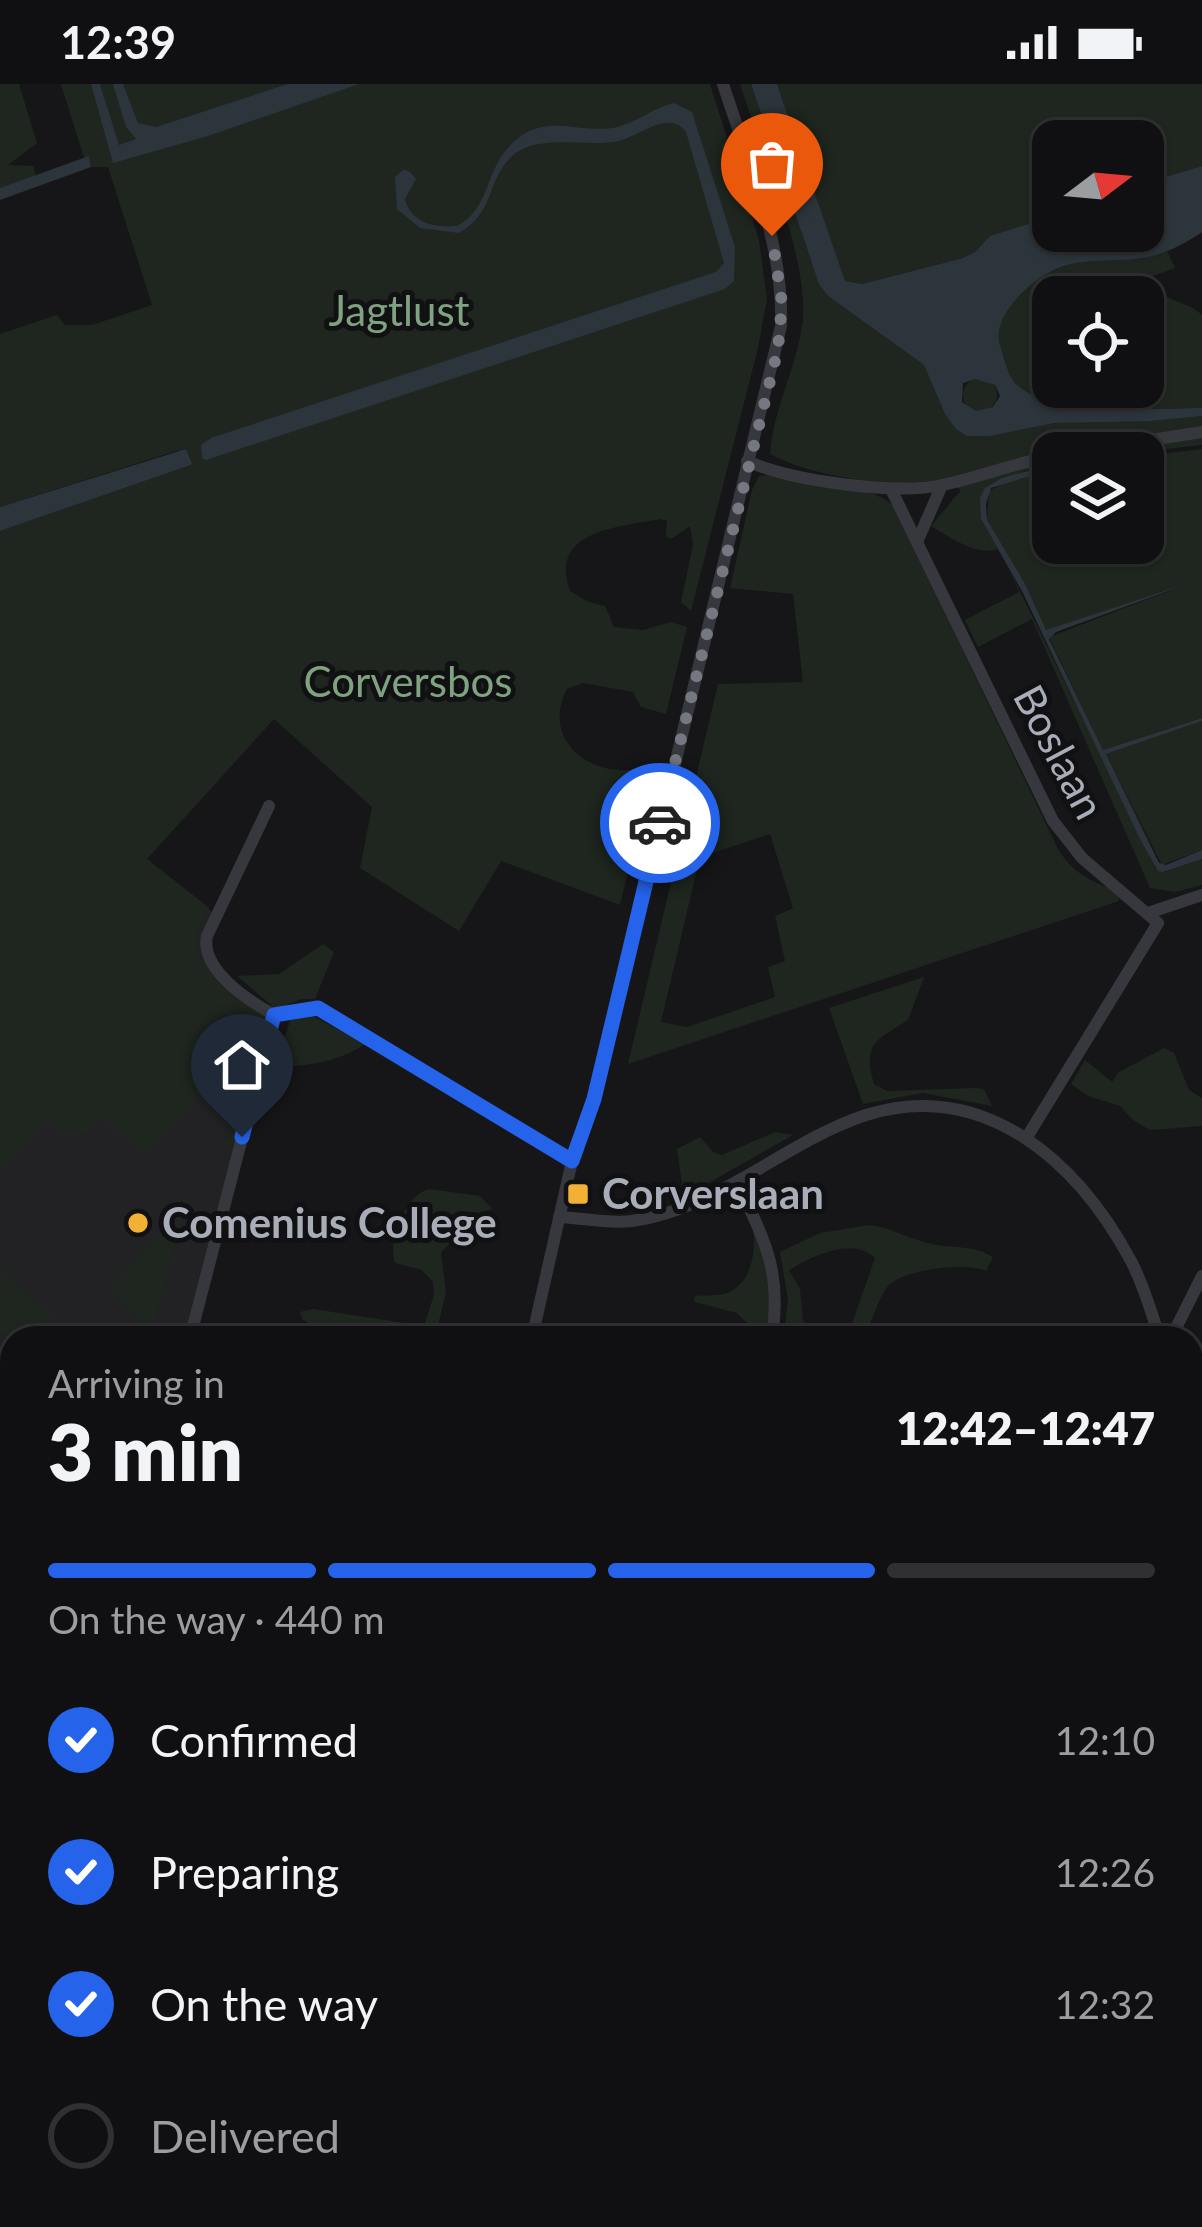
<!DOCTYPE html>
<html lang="en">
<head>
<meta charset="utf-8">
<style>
  :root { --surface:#101012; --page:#1e1e20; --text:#f1f3f6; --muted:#9c9d9f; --line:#303032; --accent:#2563eb }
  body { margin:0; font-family:Lato,sans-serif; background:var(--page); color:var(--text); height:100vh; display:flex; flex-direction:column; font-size:45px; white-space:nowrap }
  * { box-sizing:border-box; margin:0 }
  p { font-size:39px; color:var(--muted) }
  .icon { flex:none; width:66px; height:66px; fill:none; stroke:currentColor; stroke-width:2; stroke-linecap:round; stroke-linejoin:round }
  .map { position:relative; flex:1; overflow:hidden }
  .panel { position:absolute; left:0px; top:1242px; width:1203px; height:903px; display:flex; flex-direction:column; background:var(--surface); border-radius:36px 36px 0 0; box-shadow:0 3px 9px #0004,0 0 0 3px var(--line) }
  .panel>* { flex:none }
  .needle { width:78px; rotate:74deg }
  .buttons { position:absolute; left:1032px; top:36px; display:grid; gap:24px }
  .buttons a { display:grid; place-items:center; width:132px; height:132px; border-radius:24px; background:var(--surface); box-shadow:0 3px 9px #0004,0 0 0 3px var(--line); font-size:60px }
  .pin { position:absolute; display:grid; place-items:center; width:102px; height:102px; color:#fff; margin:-123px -51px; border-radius:50% 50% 50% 0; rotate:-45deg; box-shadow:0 0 12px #0007 }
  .pin .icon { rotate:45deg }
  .courier { position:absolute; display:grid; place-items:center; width:120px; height:120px; margin:-60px; border:9px solid #2563eb; border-radius:50%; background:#fff; color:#222; box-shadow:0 3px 15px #0007 }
  .headline em { font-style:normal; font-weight:800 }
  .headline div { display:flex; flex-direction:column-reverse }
  .headline { display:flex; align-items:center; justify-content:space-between; height:204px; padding:0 48px }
  h1 { font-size:78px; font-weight:800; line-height:90px }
  .bar { display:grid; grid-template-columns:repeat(4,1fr); gap:18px 12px; align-content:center; height:144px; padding:0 48px }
  .bar i { height:15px; border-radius:9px; background:var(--line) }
  .bar .selected { background:var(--accent) }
  .bar p { grid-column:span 4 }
  ol { padding:0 48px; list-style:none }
  li { display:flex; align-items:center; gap:36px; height:132px }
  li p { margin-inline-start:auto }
  li .icon { padding:12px; border-radius:50%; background:var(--accent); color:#fff; stroke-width:4 }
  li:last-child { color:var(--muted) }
  li i { width:66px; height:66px; border:6px solid var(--line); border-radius:50% }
  .status { display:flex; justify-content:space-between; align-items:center; height:84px; padding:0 60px; background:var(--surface); direction:ltr }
  .status svg { height:33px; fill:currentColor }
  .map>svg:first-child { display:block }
</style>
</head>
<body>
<div class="status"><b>12:39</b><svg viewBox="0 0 49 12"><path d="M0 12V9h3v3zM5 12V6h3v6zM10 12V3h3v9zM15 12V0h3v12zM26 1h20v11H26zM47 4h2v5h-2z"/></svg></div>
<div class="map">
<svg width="1202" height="2143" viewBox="0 0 1202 2143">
  <rect width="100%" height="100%" fill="#161618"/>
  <g fill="#222225">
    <path d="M 147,775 L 208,823 L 216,834 L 207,852 L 211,880 L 274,931 L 190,1254 L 12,1254 L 12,1277 L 0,1263 L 0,934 Z"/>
    <path d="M 1191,1783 L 1202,1795 L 1202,1928 L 1191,1940 Z"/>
  </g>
  <g fill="#1e261f" fill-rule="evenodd">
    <path d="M 0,0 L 19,0 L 37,59 L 8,81 L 33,82 L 36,92 L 0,104 Z"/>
    <path d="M 61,0 L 91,0 L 111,63 L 118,61 L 100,0 L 710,0 L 759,156 L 767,215 L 758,264 L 691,527 L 681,518 L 693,461 L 690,442 L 671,455 L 666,452 L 667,437 L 660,435 C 620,443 548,446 570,507 L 589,518 L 605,522 L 614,543 L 643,546 L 671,538 L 687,543 L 666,630 L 641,623 L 633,608 L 583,599 L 567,605 C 537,663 605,703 654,679 L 620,821 L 501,777 L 459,847 L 360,784 L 372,723 L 274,635 L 147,775 L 208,823 L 196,852 L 198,873 L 267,935 L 240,1063 L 225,1059 L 249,964 L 144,1070 L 103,1032 L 83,1052 L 71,1042 L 64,1049 L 48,1035 L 0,1087 L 0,447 L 188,382 L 186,366 L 176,367 L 0,423 L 0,250 L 57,231 L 65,241 L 92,241 L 152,221 L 108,83 L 91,83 L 89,73 L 84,74 Z"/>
    <path d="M 740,0 L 751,0 L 811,177 L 828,212 L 924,281 L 945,330 L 1039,340 L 1202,332 L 1202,361 L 1131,369 L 1053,369 L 1053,380 L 1025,387 L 985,404 L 981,435 L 998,465 C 976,472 951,454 931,442 L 961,406 C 941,393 921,399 898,399 C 861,398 801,388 770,370 C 773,327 795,286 802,243 C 812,180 760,63 740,0 Z"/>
    <path d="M 777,0 L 1202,0 L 1202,82 L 1162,94 L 1143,94 L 1143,57 L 1053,57 L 1053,132 L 990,152 L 975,168 L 963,174 L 862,200 L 844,197 Z"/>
    <path d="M 1167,167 L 1175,184 L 1153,192 C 1165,224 1182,212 1202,231 L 1202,324 C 1158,324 1040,334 1012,296 C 1007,289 1006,277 1003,269 C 1000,261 997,261 998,252 C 998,227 1029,199 1049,189 C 1086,169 1128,178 1167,167 ZM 1053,213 L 1143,213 L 1143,303 L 1053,303 Z"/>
    <circle cx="980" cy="311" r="17"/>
    <path d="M 1202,365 L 1202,634 L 1103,666 L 1049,553 L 1195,497 L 1046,547 L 987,436 L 989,407 L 1007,397 L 1053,385 L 1053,459 L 1143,459 L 1143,372 Z"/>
    <path d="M 766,391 C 798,396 870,400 893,421 L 1058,765 C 1073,790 1092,797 1118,808 L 1119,817 L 628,980 L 718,600 L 803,598 L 793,510 L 730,504 L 752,406 L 759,392 ZM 770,750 L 793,824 L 775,832 L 785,877 L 768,883 L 775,913 L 687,943 L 661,938 L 700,773 Z"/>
    <path d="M 1006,479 L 1157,785 L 1164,788 L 1202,775 L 1202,801 L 1175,808 L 1150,804 L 1032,535 L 978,563 L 965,536 L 1019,508 Z"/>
    <path d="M 1202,637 L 1202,766 L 1162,781 L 1106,670 Z"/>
    <path d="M 323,860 L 334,868 L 315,915 L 301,915 L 276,925 L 237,892 L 279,890 Z"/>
    <path d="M 924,893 L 908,936 C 877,956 862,958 874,1000 L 887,1007 L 975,1004 L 984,1005 L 992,1022 L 923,1009 L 863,1020 L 829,924 Z"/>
    <path d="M 311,931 L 365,960 C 338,978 307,983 275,982 L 290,937 Z"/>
    <path d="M 1164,964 L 1174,969 L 1189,1006 L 1202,1014 L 1202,1042 L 1150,1046 L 1133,1036 L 1120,1022 L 1088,1012 L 1071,1000 L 1085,976 L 1112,998 L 1119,988 Z"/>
    <path d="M 775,1048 L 793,1051 L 698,1105 L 673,1115 L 682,1100 L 677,1065 L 700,1053 L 713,1068 L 722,1071 Z"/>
    <path d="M 429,1105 L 480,1112 L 492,1125 L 472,1132 L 441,1169 L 446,1208 L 435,1254 C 390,1254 342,1262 303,1236 L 300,1228 L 313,1225 L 424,1242 L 434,1211 L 433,1198 L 422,1186 L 395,1179 C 387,1157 405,1111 429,1105 Z"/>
    <path d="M 185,1125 L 152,1246 L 110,1205 Z"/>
    <path d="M 869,1141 C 893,1144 913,1157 936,1161 C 956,1164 976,1162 993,1173 L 986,1187 C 966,1178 902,1185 887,1203 C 878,1215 872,1239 862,1254 L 847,1254 L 875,1174 C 853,1152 812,1172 789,1186 L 800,1205 L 803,1237 L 821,1252 L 784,1254 L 788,1216 L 780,1168 L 820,1149 Z"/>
    <path d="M 753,1143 L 770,1190 L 770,1251 L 752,1244 L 737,1229 L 694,1218 L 695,1212 C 704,1211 715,1212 724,1210 C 751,1203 757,1166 753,1143 Z"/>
    <path d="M 0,1187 L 73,1254 L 12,1254 L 12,1262 L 0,1248 Z"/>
    <path d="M 0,1263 L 12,1277 L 12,1418 L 4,1419 L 6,1431 L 0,1432 Z"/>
    <path d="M 1202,1447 L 1202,1671 L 1191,1671 L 1191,1566 L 1196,1555 L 1191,1545 L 1191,1455 Z"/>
    <path d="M 2,1456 L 1,1470 L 12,1491 L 12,1738 L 4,1736 L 0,1750 L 0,1457 Z"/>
    <path d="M 0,1771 L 12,1783 L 12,2133 L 130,2133 L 138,2143 L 0,2143 Z"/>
    <path d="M 180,2133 L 258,2133 L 261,2142 L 263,2133 L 302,2133 L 299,2143 L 180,2143 Z"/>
  </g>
  <g fill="#2c353c" fill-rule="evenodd">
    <path d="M 91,0 L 100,0 L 119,61 L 136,55 L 126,43 L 113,0 L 123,0 L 138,39 L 156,43 L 288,0 L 359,0 L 208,52 L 113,79 Z"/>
    <path d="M 751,0 L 777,0 L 845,197 L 862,200 L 963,174 L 975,168 L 990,152 L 1053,132 L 1053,147 L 1143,147 L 1143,94 L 1162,94 L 1202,82 L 1202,148 C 1182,162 1159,173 1134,175 C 1102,178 1074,173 1045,191 C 1023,204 989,237 1001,264 C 1005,275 1007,289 1014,298 C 1047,334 1155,324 1202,324 L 1202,332 L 1149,337 L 1054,339 L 989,352 L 967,352 L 956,345 L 945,330 L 924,281 L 828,212 L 819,200 ZM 975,295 L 995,301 L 1000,312 L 993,323 L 976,327 L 962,318 L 963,299 Z"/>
    <path d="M 674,19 L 692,28 L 735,163 L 734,197 L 725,205 L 206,376 L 202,374 L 201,361 L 211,354 L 716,188 L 724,179 L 686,48 C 669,25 640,52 619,57 C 586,64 536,48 510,74 C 486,99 495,128 459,149 L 420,144 L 397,125 L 395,93 L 403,86 L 409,87 L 416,95 L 405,115 C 411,139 434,144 457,142 C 490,124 484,92 507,65 C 541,25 577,50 613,44 C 635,40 652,24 674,19 Z"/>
    <path d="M 89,72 L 91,83 L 0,116 L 0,104 Z"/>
    <path d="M 186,365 L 192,380 L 188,382 L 0,447 L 0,423 Z"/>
    <path d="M 1053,380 L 1053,385 L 991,404 L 986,420 L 987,436 L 1024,498 L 1046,546 L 1195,497 L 1056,548 L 1049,555 L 1103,666 L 1202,634 L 1202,637 L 1106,670 L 1159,779 L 1166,781 L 1202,766 L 1202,775 L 1163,788 L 1158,787 L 1140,755 L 1023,509 L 981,435 L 980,414 L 985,404 L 1002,394 Z"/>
  </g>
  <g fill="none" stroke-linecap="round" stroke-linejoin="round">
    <g stroke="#37383d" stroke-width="12">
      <path d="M 1069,369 L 1202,348"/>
      <path d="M 747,377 C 791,397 895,411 943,401 C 980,393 1015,379 1053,372"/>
      <path d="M 891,405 L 1053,737 L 1082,774 L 1158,839 L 1027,1053"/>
      <path d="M 917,458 L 942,401"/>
      <path d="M 269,722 L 207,852 C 200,885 247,916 274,931"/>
      <path d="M 1148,829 L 1202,811"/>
      <path d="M 274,931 L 318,924 L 572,1077"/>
      <path d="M 737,1098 C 765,1157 782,1187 772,1254"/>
      <path d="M 559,1133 C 583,1134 608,1140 632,1137 C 719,1125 784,1058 866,1031 C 985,994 1078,1078 1131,1177 C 1144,1201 1151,1229 1160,1254"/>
      <path d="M 190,1254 L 274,931"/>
      <path d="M 532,1254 L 572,1077 L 594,1015 L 781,242 C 784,159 748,78 723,0"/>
      <path d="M 1171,1254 L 1202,1192"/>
      <path d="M 1191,1409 L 1202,1426"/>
      <path d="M 1191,1680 L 1202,1681"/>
      <path d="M 1191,1954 L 1202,1943"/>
      <path d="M 315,2143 L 318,2133"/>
      <path d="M 704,2143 L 707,2133"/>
      <path d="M 1018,2143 L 1027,2133"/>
    </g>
  </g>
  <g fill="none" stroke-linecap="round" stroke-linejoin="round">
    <path stroke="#757880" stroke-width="12" stroke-dasharray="0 21.6" d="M 660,739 L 778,265 L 782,219 L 772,152"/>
    <path stroke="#2563eb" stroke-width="15" d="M 242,1053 L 274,931 L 318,924 L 572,1077 L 594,1015 L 660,739"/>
  </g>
  <g fill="#f2b134" stroke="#111113" stroke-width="4.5">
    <rect x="566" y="1098" width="24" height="24" rx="6"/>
    <circle cx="138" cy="1139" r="12"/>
  </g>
  <g text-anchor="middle" stroke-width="10" stroke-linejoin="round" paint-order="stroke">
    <g font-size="42" fill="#7fa381" stroke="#111113">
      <text x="399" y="242">Jagtlust</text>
      <text x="408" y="613">Corversbos</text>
    </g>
    <g font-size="42" fill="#a8adb8" stroke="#111113">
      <text transform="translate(1059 668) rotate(62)" y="15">Boslaan</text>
    </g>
    <g font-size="42" font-weight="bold" fill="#a8adb8" stroke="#111113" text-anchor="start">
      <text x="602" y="1125">Corverslaan</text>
      <text x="162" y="1154">Comenius College</text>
    </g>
  </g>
</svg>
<div class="buttons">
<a><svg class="needle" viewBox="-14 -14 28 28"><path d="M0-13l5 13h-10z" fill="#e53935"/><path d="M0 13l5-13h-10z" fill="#9c9d9f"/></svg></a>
<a><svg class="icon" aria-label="locate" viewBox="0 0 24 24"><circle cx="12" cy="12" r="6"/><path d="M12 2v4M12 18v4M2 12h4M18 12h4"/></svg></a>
<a><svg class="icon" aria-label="layers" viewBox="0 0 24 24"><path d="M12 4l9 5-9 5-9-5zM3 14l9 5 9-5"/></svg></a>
</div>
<div class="pin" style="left:772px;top:152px;background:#ea580c"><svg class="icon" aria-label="bag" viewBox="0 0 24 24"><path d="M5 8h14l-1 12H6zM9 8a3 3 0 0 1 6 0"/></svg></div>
<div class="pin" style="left:242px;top:1053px;background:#1f2937"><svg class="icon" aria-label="home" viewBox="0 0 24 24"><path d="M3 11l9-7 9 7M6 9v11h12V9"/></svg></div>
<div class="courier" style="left:660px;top:739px"><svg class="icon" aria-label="car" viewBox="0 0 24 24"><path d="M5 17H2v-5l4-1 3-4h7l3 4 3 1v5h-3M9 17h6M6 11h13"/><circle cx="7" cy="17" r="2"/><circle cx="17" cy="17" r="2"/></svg></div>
<section class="panel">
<div class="headline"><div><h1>3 min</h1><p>Arriving in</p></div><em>12:42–12:47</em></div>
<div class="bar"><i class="selected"></i><i class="selected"></i><i class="selected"></i><i></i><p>On the way · 440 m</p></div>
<ol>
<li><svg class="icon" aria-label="check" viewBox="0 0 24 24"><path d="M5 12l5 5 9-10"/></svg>Confirmed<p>12:10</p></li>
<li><svg class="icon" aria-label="check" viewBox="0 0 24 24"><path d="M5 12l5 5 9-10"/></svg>Preparing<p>12:26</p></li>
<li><svg class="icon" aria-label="check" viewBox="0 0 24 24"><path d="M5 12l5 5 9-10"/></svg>On the way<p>12:32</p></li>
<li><i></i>Delivered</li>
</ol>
</section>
</div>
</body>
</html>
